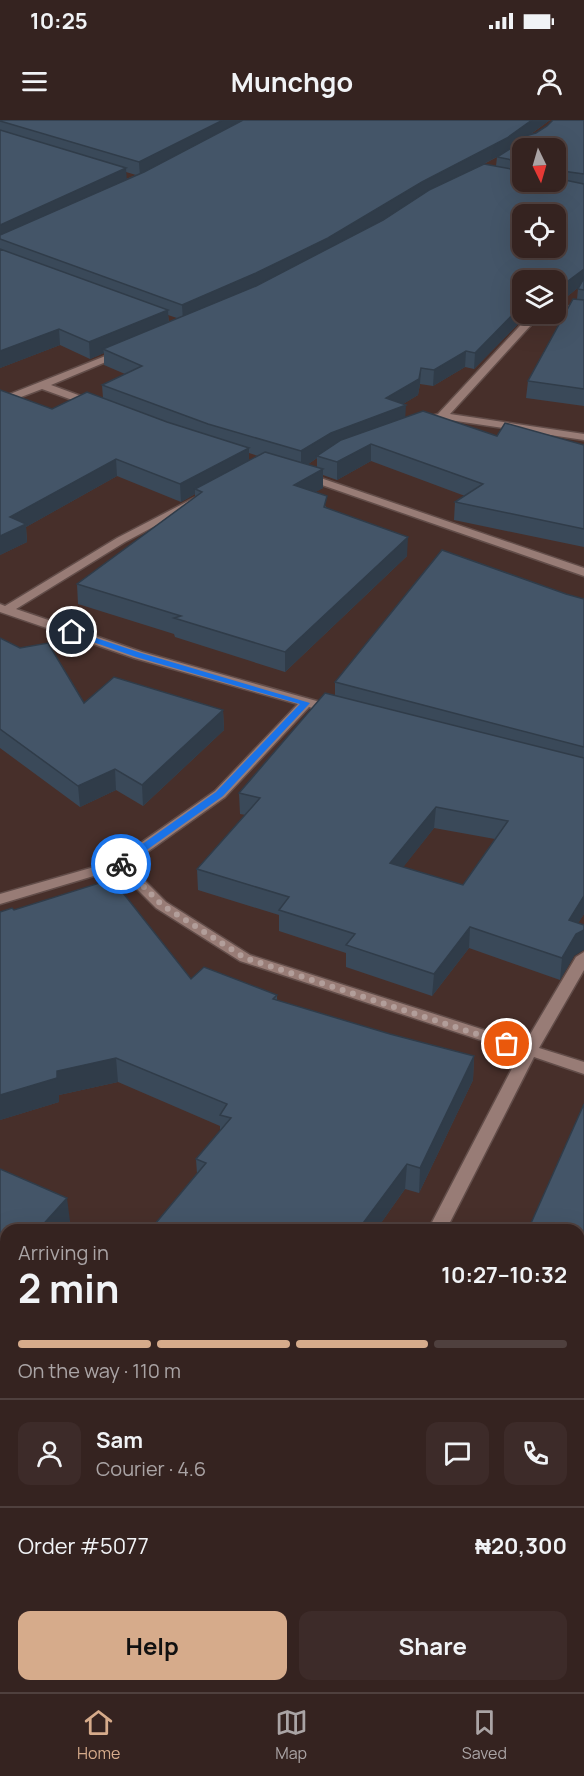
<!DOCTYPE html>
<html lang="en">
<head>
<meta charset="utf-8">
<style>
  :root { --surface:#352320; --page:#3d2b29; --text:#f1f3f6; --muted:#aaa4a5; --line:#4f403e; --accent:#d6ab8b }
  body { margin:0; font-family:Manrope,sans-serif; background:var(--page); color:var(--text); height:100vh; display:flex; flex-direction:column; font-size:22px; white-space:nowrap }
  * { box-sizing:border-box; margin:0 }
  p { font-size:20px; color:var(--muted) }
  .icon { flex:none; width:33px; height:33px; fill:none; stroke:currentColor; stroke-width:2; stroke-linecap:round; stroke-linejoin:round }
  .map { position:relative; flex:1; overflow:hidden }
  .side { position:absolute; left:0px; top:1104px; width:585px; height:468px; display:flex; flex-direction:column; background:var(--surface); border-radius:18px 18px 0 0; box-shadow:0 6px 24px #0002,0 0 0 2px var(--line) }
  .side>* { flex:none }
  .needle { width:39px; rotate:175deg }
  .controls { position:absolute; left:512px; top:18px; display:grid; gap:12px }
  .controls a { display:grid; place-items:center; width:54px; height:54px; border-radius:12px; background:var(--surface); box-shadow:0 6px 24px #0002,0 0 0 2px var(--line); font-size:30px }
  .pin { position:absolute; display:grid; place-items:center; width:51px; height:51px; color:#fff; margin:-26px; border:3px solid #fff; border-radius:50%; box-shadow:0 2px 6px #0007 }
  .courier { position:absolute; display:grid; place-items:center; width:60px; height:60px; margin:-30px; border:4px solid #1a73e8; border-radius:50%; background:#fff; color:#222; box-shadow:0 2px 8px #0007 }
  .headline em { font-style:normal; font-weight:700 }
  .headline div { display:flex; flex-direction:column-reverse }
  .headline { display:flex; align-items:center; justify-content:space-between; height:102px; padding:0 18px }
  h1 { font-size:39px; font-weight:700; line-height:45px }
  .bar { display:grid; grid-template-columns:repeat(4,1fr); gap:9px 6px; align-content:center; height:72px; padding:0 18px }
  .bar i { height:8px; border-radius:4px; background:var(--line) }
  .bar .on { background:var(--accent) }
  .bar p { grid-column:span 4 }
  .line { display:flex; align-items:center; gap:15px; padding:0 18px; border-top:2px solid var(--line) }
  .line div { flex:1 }
  .round { display:grid; place-items:center; flex:none; width:63px; height:63px; border-radius:12px; background:var(--page) }
  .cta { display:flex; gap:12px; margin-top:auto; padding:12px 18px }
  .cta a { flex:1; height:69px; border-radius:12px; background:var(--accent); color:#111; font-size:24px; font-weight:700; line-height:69px; text-align:center }
  .cta a+a { background:var(--page); color:var(--text) }
  .status { display:flex; justify-content:space-between; align-items:center; height:42px; padding:0 30px; background:var(--surface); direction:ltr }
  .status svg { height:16px; fill:currentColor }
  header { display:flex; justify-content:space-between; align-items:center; height:78px; padding:0 18px; background:var(--surface); font-size:27px; font-weight:700 }
  .dock { display:flex; justify-content:space-around; align-items:center; height:84px; border-top:2px solid var(--line); background:var(--surface); font-size:16px; color:var(--muted) }
  .dock a { display:grid; justify-items:center; gap:3px }
  .dock .on { color:var(--accent) }
  .map>svg:first-child { display:block }
</style>
</head>
<body>
<div class="status"><b>10:25</b><svg viewBox="0 0 49 12"><path d="M0 12V9h3v3zM5 12V6h3v6zM10 12V3h3v9zM15 12V0h3v12zM26 1h20v11H26zM47 4h2v5h-2z"/></svg></div>
<header><svg class="icon" aria-label="menu" viewBox="0 0 24 24"><path d="M4 6h16M4 12h16M4 18h16"/></svg>Munchgo<svg class="icon" aria-label="person" viewBox="0 0 24 24"><circle cx="12" cy="8" r="4"/><path d="M4 21q1-7 8-7t8 7"/></svg></header>
<div class="map">
<svg width="584" height="1572" viewBox="0 0 584 1572">
  <rect width="100%" height="100%" fill="#472f2a"/>
  <g fill="none" stroke-linecap="round" stroke-linejoin="round">
    <g stroke="#624d49" stroke-width="3">
      <g id="minor">
        <path d="M 555,185 L 584,188 L 584,194 L 555,191 Z"/>
        <path d="M 531,194 L 541,194 L 450,294 L 584,314 L 584,320 L 443,299 L 416,305 L 416,301 L 438,294 Z"/>
        <path d="M 118,231 L 127,233 L 51,265 L 97,282 L 97,286 L 89,286 L 42,269 L 0,285 L 0,278 Z"/>
        <path d="M 303,352 L 584,448 L 584,456 L 299,357 L 299,353 Z"/>
        <path d="M 194,378 L 198,379 L 198,383 L 125,422 L 16,489 L 142,532 L 338,587 L 340,590 L 333,594 L 309,587 L 225,677 L 129,745 L 166,782 L 250,835 L 525,923 L 576,837 L 584,832 L 584,850 L 539,928 L 584,942 L 584,954 L 534,937 L 446,1110 L 428,1110 L 520,933 L 240,841 L 156,788 L 117,749 L 0,784 L 0,774 L 115,741 L 215,671 L 298,584 L 134,538 L 0,492 L 0,484 L 5,486 L 117,418 Z"/>
        <path d="M 0,1161 L 6,1163 L 6,1178 L 0,1176 Z"/>
        <path d="M 579,1369 L 584,1371 L 584,1389 L 579,1387 Z"/>
      </g>
    </g>
    <use href="#minor" fill="#987c76" fill-rule="evenodd"/>
  </g>
  <g fill="#3a4959" fill-rule="evenodd">
    <path d="M 0,0 L 550,0 L 531,14 L 584,0 L 584,286 L 526,278 L 528,261 L 577,179 L 578,169 L 579,167 L 559,183 L 555,183 L 555,160 L 522,160 L 522,194 L 528,194 L 474,249 L 465,247 L 433,266 L 420,264 L 418,275 L 403,284 L 405,297 L 497,316 L 584,325 L 584,427 L 454,400 L 455,382 L 465,376 L 371,341 L 337,360 L 323,355 L 323,368 L 315,372 L 327,388 L 407,436 L 285,552 L 175,517 L 174,514 L 78,484 L 77,464 L 195,377 L 195,374 L 181,382 L 117,356 L 26,407 L 27,422 L 0,435 L 52,289 L 103,278 L 102,265 L 125,254 L 104,245 L 104,233 L 90,239 L 60,225 L 0,248 ZM 522,28 L 555,28 L 555,62 L 522,62 ZM 497,37 L 496,46 L 484,44 ZM 126,52 L 136,55 L 126,59 ZM 168,195 L 177,198 L 169,202 ZM 249,333 L 258,336 L 249,340 ZM 317,338 L 317,347 L 307,345 Z"/>
    <path d="M 566,474 L 584,479 L 584,794 L 578,803 L 574,836 L 560,860 L 469,828 L 432,876 L 346,847 L 346,833 L 279,811 L 279,795 L 198,770 L 197,749 L 246,695 L 240,694 L 239,673 L 335,576 L 335,562 ZM 434,708 L 495,719 L 463,765 L 403,747 Z"/>
    <path d="M 0,518 L 84,583 L 223,590 L 224,610 L 143,686 L 116,670 L 80,687 L 0,628 Z"/>
    <path d="M 14,790 L 191,859 L 277,875 L 277,880 L 390,914 L 474,936 L 473,960 L 419,1073 L 405,1069 L 376,1110 L 150,1110 L 197,1054 L 196,1039 L 220,1011 L 220,1006 L 118,962 L 59,975 L 59,982 L 0,1000 L 0,792 Z"/>
    <path d="M 0,1049 L 70,1101 L 62,1110 L 6,1110 L 6,1147 L 0,1144 Z"/>
    <path d="M 0,1204 L 6,1206 L 6,1385 L 0,1383 Z"/>
  </g>
  <g fill="#303c49">
    <path d="M 223,0 L 251,0 L 140,57 L 139,42 Z"/>
    <path d="M 532,0 L 550,0 L 506,32 L 421,77 L 328,134 L 183,201 L 182,185 L 422,62 Z"/>
    <path d="M 126,48 L 127,62 L 0,119 L 0,105 Z"/>
    <path d="M 584,149 L 584,163 L 559,183 L 560,167 Z"/>
    <path d="M 522,185 L 522,194 L 528,194 L 474,249 L 475,233 Z"/>
    <path d="M 168,190 L 169,206 L 103,229 L 104,233 L 90,239 L 89,222 Z"/>
    <path d="M 539,194 L 545,194 L 539,199 Z"/>
    <path d="M 59,209 L 60,225 L 0,248 L 0,231 Z"/>
    <path d="M 466,231 L 465,247 L 433,266 L 434,250 Z"/>
    <path d="M 421,248 L 420,264 L 418,275 L 395,289 L 406,285 L 405,302 L 317,336 L 317,338 L 301,349 L 301,331 L 386,278 Z"/>
    <path d="M 371,324 L 371,341 L 337,360 L 337,342 Z"/>
    <path d="M 249,328 L 249,346 L 195,369 L 195,374 L 181,382 L 180,364 Z"/>
    <path d="M 116,339 L 117,356 L 26,407 L 27,422 L 0,435 L 0,416 L 10,397 Z"/>
    <path d="M 323,349 L 323,368 L 294,384 L 294,365 Z"/>
    <path d="M 408,417 L 407,436 L 285,552 L 285,532 Z"/>
    <path d="M 223,590 L 224,610 L 143,686 L 142,665 Z"/>
    <path d="M 115,649 L 116,670 L 80,687 L 78,666 Z"/>
    <path d="M 436,687 L 434,708 L 390,764 L 390,743 Z"/>
    <path d="M 584,776 L 584,794 L 567,821 L 569,800 Z"/>
    <path d="M 470,807 L 469,828 L 432,876 L 434,854 Z"/>
    <path d="M 584,810 L 584,830 L 574,836 L 560,860 L 562,838 L 576,814 Z"/>
    <path d="M 474,936 L 473,960 L 419,1073 L 420,1048 Z"/>
    <path d="M 116,938 L 118,962 L 59,975 L 59,982 L 0,1000 L 0,975 L 57,951 Z"/>
    <path d="M 407,1044 L 405,1069 L 376,1110 L 358,1110 Z"/>
    <path d="M 67,1078 L 70,1101 L 62,1110 L 38,1110 Z"/>
    <path d="M 584,1182 L 584,1201 L 579,1212 L 579,1194 Z"/>
  </g>
  <g fill="#445568" stroke="#303c49" stroke-width="1.5" fill-rule="evenodd">
    <path d="M 0,0 L 223,0 L 139,42 L 0,1 Z"/>
    <path d="M 243,0 L 532,0 L 507,18 L 422,62 L 328,118 L 256,153 L 182,185 L 0,119 L 0,115 L 144,52 Z"/>
    <path d="M 553,0 L 584,0 L 584,54 L 555,50 L 555,28 L 522,28 L 522,42 L 497,37 L 524,20 L 525,16 L 536,13 L 547,6 Z"/>
    <path d="M 0,10 L 126,48 L 0,105 Z"/>
    <path d="M 484,44 L 522,51 L 522,62 L 555,62 L 555,58 L 584,64 L 584,149 L 560,167 L 555,168 L 555,160 L 522,160 L 522,185 L 475,233 L 466,231 L 434,250 L 421,248 L 419,259 L 386,278 L 406,285 L 331,313 L 301,331 L 208,304 L 102,265 L 142,246 L 103,229 L 256,166 L 383,100 L 429,70 ZM 522,94 L 555,94 L 555,128 L 522,128 Z"/>
    <path d="M 0,129 L 168,190 L 89,222 L 59,209 L 0,231 Z"/>
    <path d="M 584,158 L 584,170 L 578,169 Z"/>
    <path d="M 573,179 L 584,180 L 584,269 L 528,261 Z"/>
    <path d="M 0,270 L 52,289 L 87,272 L 167,302 L 249,328 L 180,364 L 116,339 L 10,397 L 26,404 L 0,416 Z"/>
    <path d="M 423,291 L 497,316 L 505,303 L 584,325 L 584,409 L 455,382 L 483,364 L 371,324 L 337,342 L 317,336 L 341,320 Z"/>
    <path d="M 265,332 L 323,349 L 294,365 L 327,376 L 324,387 L 408,417 L 285,532 L 174,498 L 181,496 L 77,464 L 202,372 L 195,369 Z"/>
    <path d="M 442,430 L 566,474 L 584,479 L 584,627 L 335,562 Z"/>
    <path d="M 0,518 L 20,528 L 48,523 L 84,583 L 114,557 L 223,590 L 142,665 L 115,649 L 78,666 L 0,609 Z"/>
    <path d="M 325,573 L 584,638 L 584,776 L 569,800 L 584,805 L 584,810 L 576,814 L 562,838 L 470,807 L 434,854 L 346,825 L 355,814 L 279,790 L 289,777 L 197,749 L 260,678 L 239,673 ZM 436,687 L 508,701 L 463,765 L 390,743 Z"/>
    <path d="M 112,759 L 191,859 L 204,847 L 277,875 L 273,879 L 390,914 L 474,936 L 420,1048 L 407,1044 L 358,1110 L 150,1110 L 206,1043 L 196,1039 L 231,998 L 220,995 L 227,984 L 116,938 L 57,951 L 57,958 L 0,975 L 0,792 L 12,788 L 14,790 Z"/>
    <path d="M 584,984 L 584,1182 L 579,1194 L 579,1110 L 528,1110 Z"/>
    <path d="M 0,1049 L 67,1078 L 38,1110 L 6,1110 L 6,1125 L 0,1122 Z"/>
    <path d="M 0,1204 L 6,1206 L 6,1360 L 0,1357 Z"/>
    <path d="M 579,1439 L 584,1441 L 584,1572 L 378,1572 L 381,1566 L 579,1566 Z"/>
    <path d="M 6,1566 L 264,1566 L 279,1572 L 2,1572 Z"/>
  </g>
  <path fill="#1a73e8" d="M 72,510 L 141,533 L 310,583 L 223,676 L 124,746 L 117,746 L 117,742 L 216,672 L 300,584 L 136,537 L 70,514 L 68,512 Z"/>
  <g fill="none" stroke-linecap="round" stroke-linejoin="round">
    <path stroke="#b29e9a" stroke-width="6" stroke-dasharray="0 10.8" d="M 121,744 L 162,785 L 245,838 L 507,924"/>
  </g>
</svg>
<div class="controls">
<a><svg class="needle" viewBox="-14 -14 28 28"><path d="M0-13l5 13h-10z" fill="#e53935"/><path d="M0 13l5-13h-10z" fill="#aaa4a5"/></svg></a>
<a><svg class="icon" aria-label="locate" viewBox="0 0 24 24"><circle cx="12" cy="12" r="6"/><path d="M12 2v4M12 18v4M2 12h4M18 12h4"/></svg></a>
<a><svg class="icon" aria-label="layers" viewBox="0 0 24 24"><path d="M12 4l9 5-9 5-9-5zM3 14l9 5 9-5"/></svg></a>
</div>
<div class="pin" style="left:507px;top:924px;background:#ea580c"><svg class="icon" aria-label="bag" viewBox="0 0 24 24"><path d="M5 8h14l-1 12H6zM9 8a3 3 0 0 1 6 0"/></svg></div>
<div class="pin" style="left:72px;top:512px;background:#1f2937"><svg class="icon" aria-label="home" viewBox="0 0 24 24"><path d="M3 11l9-7 9 7M6 9v11h12V9"/></svg></div>
<div class="courier" style="left:121px;top:744px"><svg class="icon" aria-label="bike" viewBox="0 0 24 24"><circle cx="6" cy="16" r="4"/><circle cx="18" cy="16" r="4"/><path d="M6 16l4-8h5l3 8M10 8l3 8H6M13 5h3"/></svg></div>
<section class="side">
<div class="headline"><div><h1>2 min</h1><p>Arriving in</p></div><em>10:27–10:32</em></div>
<div class="bar"><i class="on"></i><i class="on"></i><i class="on"></i><i></i><p>On the way · 110 m</p></div>
<div class="line" style="height:108px"><a class="round"><svg class="icon" aria-label="person" viewBox="0 0 24 24"><circle cx="12" cy="8" r="4"/><path d="M4 21q1-7 8-7t8 7"/></svg></a><div><b>Sam</b><p>Courier · 4.6</p></div><a class="round"><svg class="icon" aria-label="chat" viewBox="0 0 24 24"><path d="M4 5h16v11H9l-5 4z"/></svg></a><a class="round"><svg class="icon" aria-label="phone" viewBox="0 0 24 24"><path d="M5 4h4l2 5-3 2q2 4 5 5l2-3 5 2v4C11 20 4 13 5 4z"/></svg></a></div>
<div class="line" style="height:78px"><div>Order #5077</div><b>₦20,300</b></div>
<div class="cta"><a>Help</a><a>Share</a></div>
</section>
</div>
<nav class="dock">
<a class="on"><svg class="icon" aria-label="home" viewBox="0 0 24 24"><path d="M3 11l9-7 9 7M6 9v11h12V9"/></svg>Home</a>
<a><svg class="icon" aria-label="map" viewBox="0 0 24 24"><path d="M3 6l6-2 6 2 6-2v14l-6 2-6-2-6 2zM9 4v14M15 6v14"/></svg>Map</a>
<a><svg class="icon" aria-label="saved" viewBox="0 0 24 24"><path d="M7 4h10v16l-5-4-5 4z"/></svg>Saved</a>
</nav>
</body>
</html>
